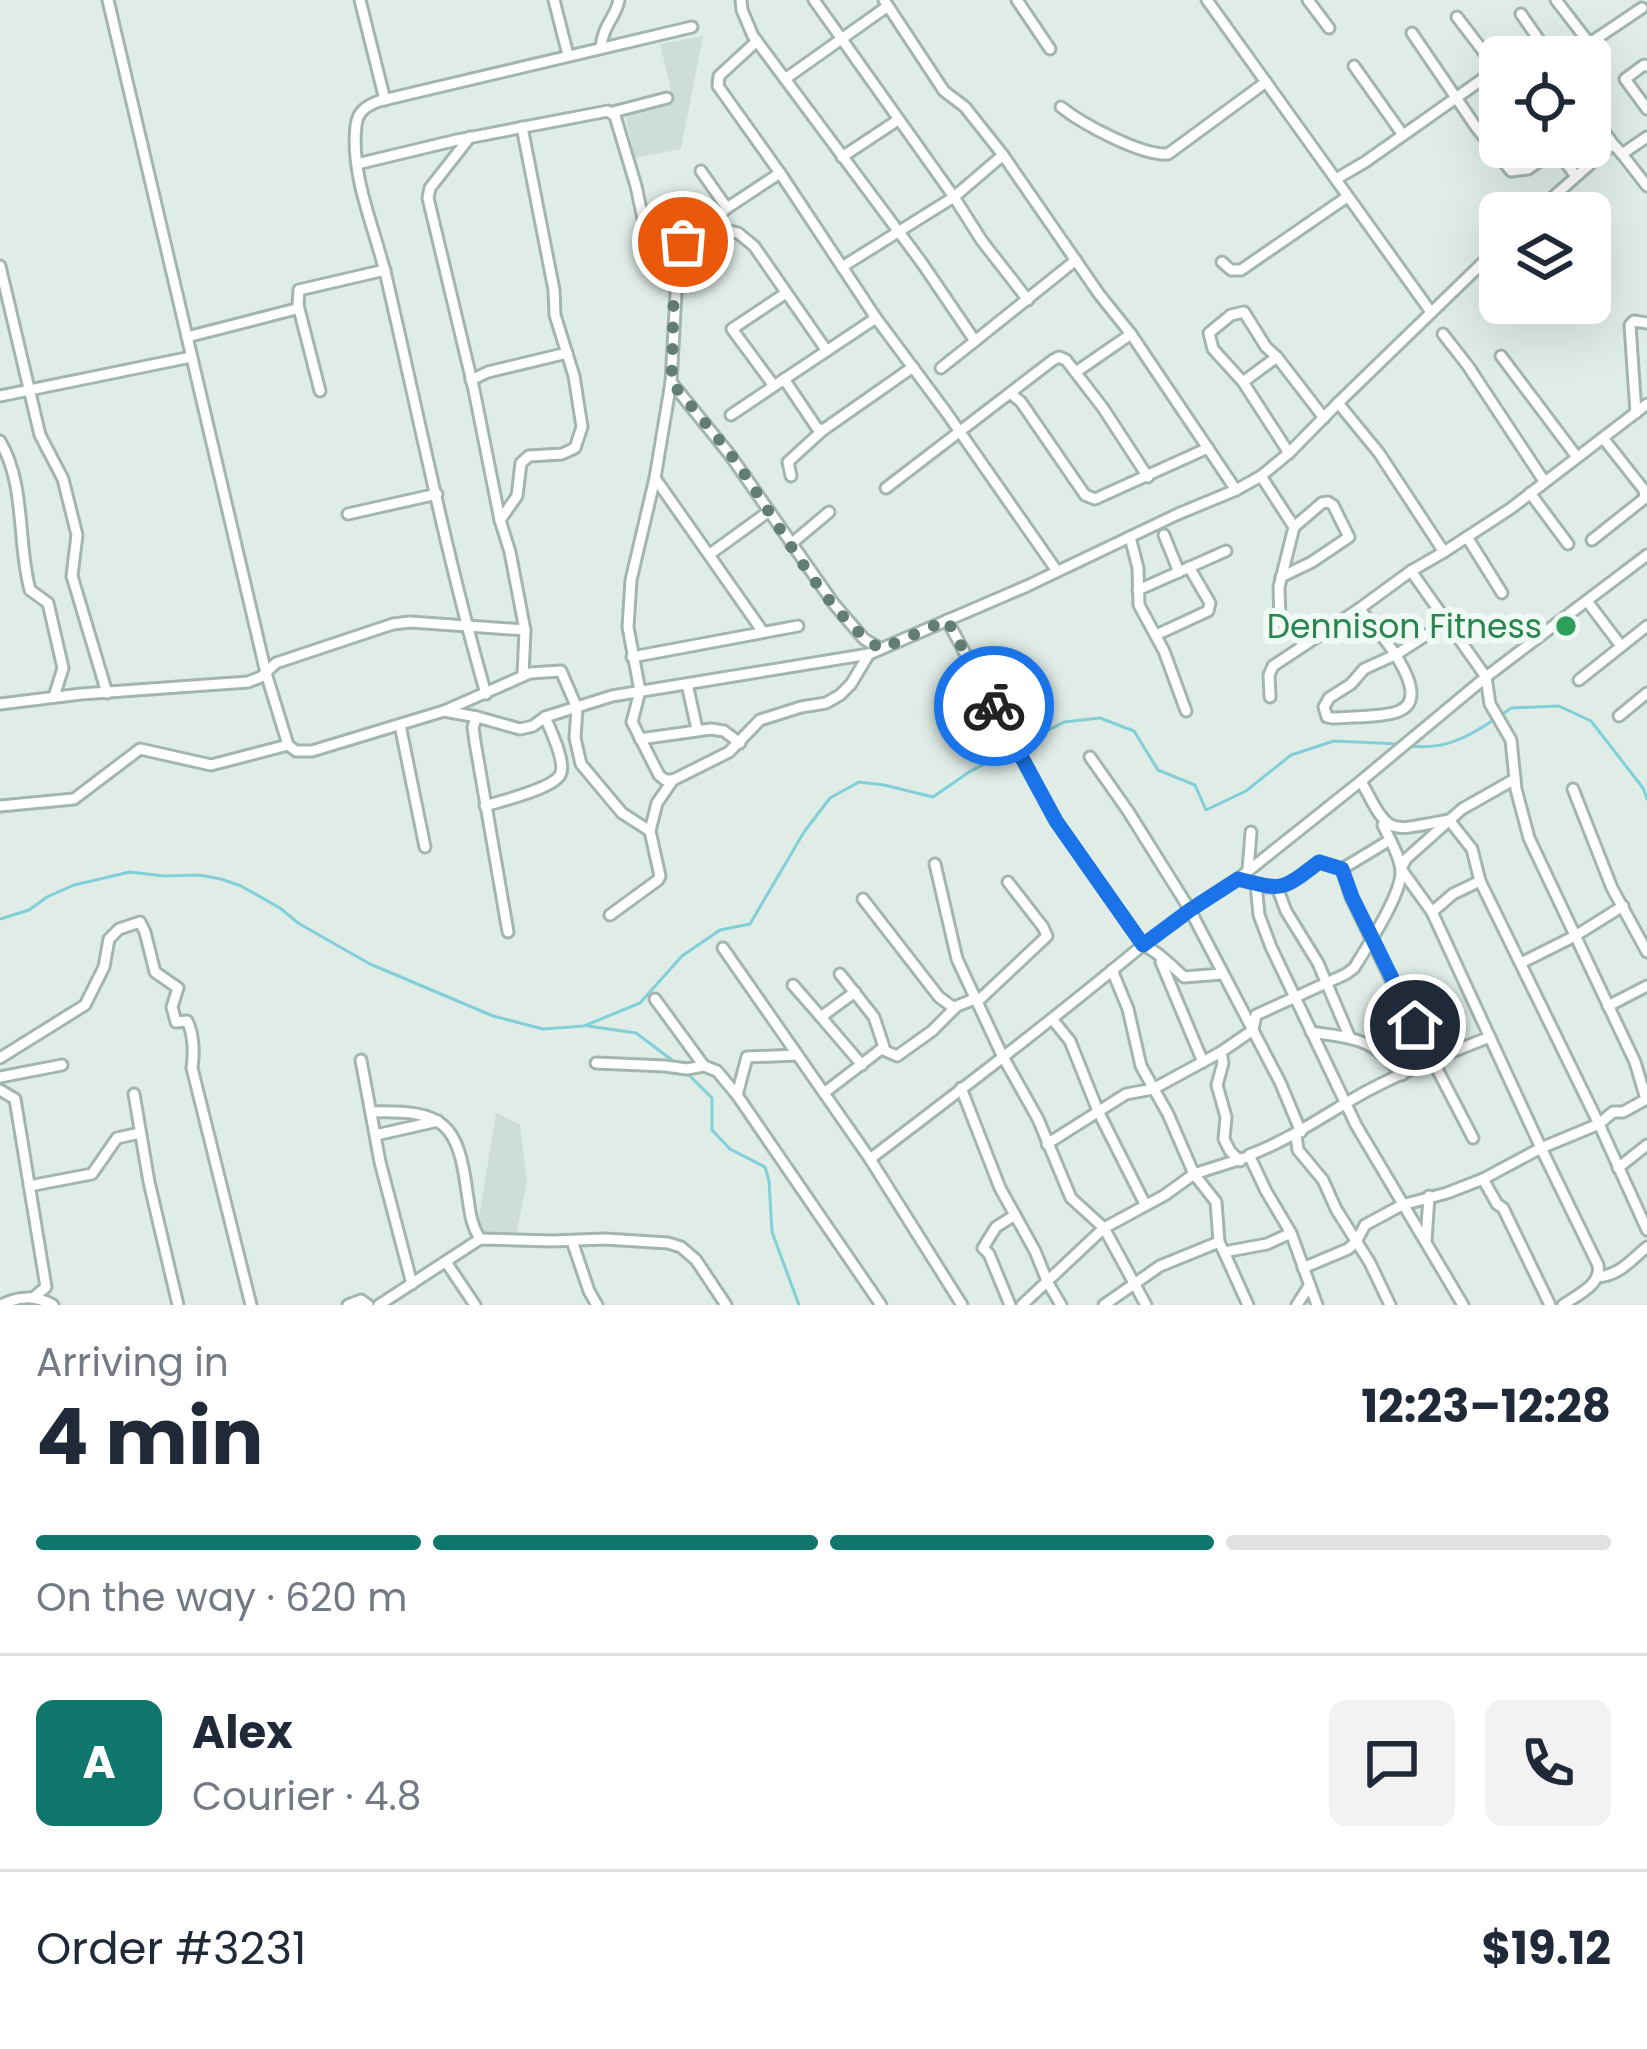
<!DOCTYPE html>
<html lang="en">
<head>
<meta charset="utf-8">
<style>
  :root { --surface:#fff; --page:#f2f2f3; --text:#1f2937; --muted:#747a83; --line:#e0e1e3; --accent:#0f766e }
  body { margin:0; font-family:Poppins,sans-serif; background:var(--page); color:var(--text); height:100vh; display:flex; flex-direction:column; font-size:45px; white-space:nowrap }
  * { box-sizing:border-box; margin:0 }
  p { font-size:39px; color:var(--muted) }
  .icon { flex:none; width:66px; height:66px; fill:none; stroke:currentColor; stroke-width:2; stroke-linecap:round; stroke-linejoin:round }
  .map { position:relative; height:1305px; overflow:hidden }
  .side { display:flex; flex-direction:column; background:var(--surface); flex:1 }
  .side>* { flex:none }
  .buttons { position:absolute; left:1479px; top:36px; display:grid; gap:24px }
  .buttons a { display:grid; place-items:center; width:132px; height:132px; border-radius:18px; background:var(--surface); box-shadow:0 12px 48px #0002; font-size:60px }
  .pin { position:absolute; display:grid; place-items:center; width:102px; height:102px; color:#fff; margin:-51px; border:6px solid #fff; border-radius:50%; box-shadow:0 3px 12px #0007 }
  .courier { position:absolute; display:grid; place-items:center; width:120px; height:120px; margin:-60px; border:9px solid #1a73e8; border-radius:50%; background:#fff; color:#222; box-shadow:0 3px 15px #0007 }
  .overview em { font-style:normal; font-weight:700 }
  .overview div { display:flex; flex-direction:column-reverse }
  .overview { display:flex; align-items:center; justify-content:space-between; height:204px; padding:0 36px }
  h1 { font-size:78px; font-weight:700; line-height:90px }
  .bar { display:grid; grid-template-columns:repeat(4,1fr); gap:18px 12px; align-content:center; height:144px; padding:0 36px }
  .bar i { height:15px; border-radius:9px; background:var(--line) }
  .bar .selected { background:var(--accent) }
  .bar p { grid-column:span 4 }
  .line { display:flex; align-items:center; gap:30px; padding:0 36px; border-top:3px solid var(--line) }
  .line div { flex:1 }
  .round { display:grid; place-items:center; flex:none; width:126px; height:126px; border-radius:18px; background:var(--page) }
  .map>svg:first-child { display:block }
</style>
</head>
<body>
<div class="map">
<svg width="1647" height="1305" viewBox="0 0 1647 1305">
  <rect width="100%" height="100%" fill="#e0ede7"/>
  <g fill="#ceddd6">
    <path d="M 703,36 L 681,149 L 635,158 L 625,114 L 674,103 L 660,44 Z"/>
    <path d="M 496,1113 L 520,1125 L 527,1182 L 516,1235 L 478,1234 L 477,1230 Z"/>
  </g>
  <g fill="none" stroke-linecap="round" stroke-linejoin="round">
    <g stroke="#81cfd9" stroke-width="3">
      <path d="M 1503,714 L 1511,708 L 1559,706 L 1591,721 L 1643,788 L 1647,799"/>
      <path d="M 1410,746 C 1444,750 1467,738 1495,719"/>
      <path d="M 0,919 L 29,910 L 47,897 L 74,885 L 130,872 L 164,876 L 199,875 L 221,879 L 241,886 L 280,908 L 298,923 L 370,964 L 493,1016 L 543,1029 L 584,1026 L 640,1003 L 682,956 L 720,930 L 750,924 L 804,832 L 830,798 L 859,782 L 884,785 L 933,797 L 969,772 L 1064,722 L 1100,718 L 1134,731 L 1158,770 L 1195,785 L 1206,810 L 1246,791 L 1291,755 L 1334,741 L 1400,744"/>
      <path d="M 588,1026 L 636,1033 L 676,1063"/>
      <path d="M 686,1072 L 712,1098 L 712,1130 L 730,1149 L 765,1167 L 769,1181 L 772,1232 L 799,1305"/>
    </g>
    <g stroke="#a2b6ae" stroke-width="15">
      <g id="minor">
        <path d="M 108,0 L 266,673 L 288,745"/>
        <path d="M 360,0 L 385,100"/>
        <path d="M 554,0 L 568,55"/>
        <path d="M 741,0 L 742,10 L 753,36 L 922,263 L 975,341 L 941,368"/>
        <path d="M 814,0 L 954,197 L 1003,155"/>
        <path d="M 884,0 L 944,91 L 965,107 L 1003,155 L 1099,294 L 1131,334 L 1236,490"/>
        <path d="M 1017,0 L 1050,49"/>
        <path d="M 1207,0 L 1431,312"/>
        <path d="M 1308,0 L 1329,28"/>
        <path d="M 1556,0 L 1590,44"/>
        <path d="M 1521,14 L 1551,57"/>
        <path d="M 1457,17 L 1500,73"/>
        <path d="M 1412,33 L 1476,127 L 1511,171 L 1528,169 L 1556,150"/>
        <path d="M 757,41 L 719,76 L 718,86 L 780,173 L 876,318 L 946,412 L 1057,571"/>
        <path d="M 601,47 C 603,25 616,17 619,0"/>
        <path d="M 1569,57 L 1642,8"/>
        <path d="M 1354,66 L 1403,135"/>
        <path d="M 1647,66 L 1644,65 L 1625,79 L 1647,109"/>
        <path d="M 785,79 L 888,6"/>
        <path d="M 1061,107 C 1082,124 1142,156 1168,154 L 1266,82"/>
        <path d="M 1590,111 L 1613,144"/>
        <path d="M 613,112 L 667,98"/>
        <path d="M 470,137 L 430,188 L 428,198 L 474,390 L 500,520 L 510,552 L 525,630 L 523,676"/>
        <path d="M 1554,147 L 1575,175"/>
        <path d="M 1622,154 L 1647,186"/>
        <path d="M 842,157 L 898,120"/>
        <path d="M 357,164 L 457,140 L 608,111 L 615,116 L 636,186 L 648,242"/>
        <path d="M 701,171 L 727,208"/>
        <path d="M 780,173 L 727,208 L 706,226 L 692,232 L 683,242 L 678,258 L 671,382 L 655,478 L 631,580 L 628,627 L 640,691 L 632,722 L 659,775 L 665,780 L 673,780 L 729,752 L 760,720 L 801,707 L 826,703 L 840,695 L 851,684 L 869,654"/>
        <path d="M 1336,179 L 1365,162 L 1497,69"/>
        <path d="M 1535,213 L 1613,144 L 1622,154 L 1647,137"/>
        <path d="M 706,226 L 738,233 L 754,246 L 827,351"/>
        <path d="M 1500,246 L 1338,403 L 1379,453 L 1444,552 L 1411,571 L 1486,677 L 1490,704 L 1511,740 L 1516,789 L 1529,838 L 1635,1062 L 1646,1099"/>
        <path d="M 1222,262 L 1231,270 L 1241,270 L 1347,197"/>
        <path d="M 0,266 L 40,435 L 63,479 L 77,535 L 72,576 L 107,693"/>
        <path d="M 842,267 L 954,197 L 982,241 L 1028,300"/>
        <path d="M 786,293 L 732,329 L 774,386 L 876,318"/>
        <path d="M 298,305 L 320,391"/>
        <path d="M 1443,334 L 1468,366 L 1544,481"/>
        <path d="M 187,337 L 296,309 L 298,305 L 299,290 L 385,270"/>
        <path d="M 975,341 L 1076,260"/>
        <path d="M 1501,356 L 1577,457"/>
        <path d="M 1076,372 L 1131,334"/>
        <path d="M 784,379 L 817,428 L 823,430"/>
        <path d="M 471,380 L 488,372 L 567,353"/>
        <path d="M 671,382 L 730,455 L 834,604 L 864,639 L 881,649"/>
        <path d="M 1243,382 L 1277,357"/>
        <path d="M 1010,393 L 1053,360 L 1059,357 L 1066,360 L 1103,408 L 1148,477"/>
        <path d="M 0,396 L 191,357"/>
        <path d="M 1636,413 L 1630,325 L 1634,321 L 1647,323"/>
        <path d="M 731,415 L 774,386"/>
        <path d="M 0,441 C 26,485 17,542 30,590 L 48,603 L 63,668 L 54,697"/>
        <path d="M 1289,453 L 1243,382 L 1213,349 L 1209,333 L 1231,315 L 1244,312 L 1266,347 L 1277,357 L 1324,418"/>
        <path d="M 791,476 L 788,462 L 823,430 L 913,367"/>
        <path d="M 1261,476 L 1294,527 L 1279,587 L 1280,622"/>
        <path d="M 655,478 L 763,632"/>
        <path d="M 886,488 L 1010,393 L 1021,402 L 1085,495 L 1095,499 L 1208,448"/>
        <path d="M 1530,493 L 1568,544"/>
        <path d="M 348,514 L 437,494"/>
        <path d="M 500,520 L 517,496 L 521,463 L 529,456 L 562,454 L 575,448 L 582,427 L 574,376 L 555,315 L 554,290 L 522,127"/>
        <path d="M 1164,535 L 1179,572"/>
        <path d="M 1130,537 L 1138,568 L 1139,605 L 1164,651 L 1186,711"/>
        <path d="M 1467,537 L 1502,593"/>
        <path d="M 1592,540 L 1645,498 L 1644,490 L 1603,438"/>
        <path d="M 791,544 L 829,512"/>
        <path d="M 1444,552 L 1510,509 L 1647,404"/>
        <path d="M 710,554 L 768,512"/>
        <path d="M 1281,577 L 1312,562 L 1349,537 L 1333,505 L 1328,502 L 1322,503 L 1294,527"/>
        <path d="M 1138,590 L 1226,551"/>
        <path d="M 1587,601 L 1621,646"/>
        <path d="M 1359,609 L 1411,571"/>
        <path d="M 947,620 L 1056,821 L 1143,945 C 1054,1019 962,1089 870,1159 L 962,1305"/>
        <path d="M 1156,635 L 1208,611 L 1210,603 L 1189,567"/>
        <path d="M 632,657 L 798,626"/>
        <path d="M 1579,680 L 1647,626"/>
        <path d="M 687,684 L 697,729"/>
        <path d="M 486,694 C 447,558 419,418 387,280 C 376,231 350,177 356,126 C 357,112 366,106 379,101 L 692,27"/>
        <path d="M 1270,697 L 1269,675 L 1273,666 L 1359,609 C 1374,625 1437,696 1399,711 C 1387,717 1348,717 1332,718 L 1327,717 L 1324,707 L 1329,698 L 1351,684 L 1364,669 L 1397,654 L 1448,621"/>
        <path d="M 0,704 L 81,694 L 248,682 L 261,677 L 276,663 L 393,624 L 410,622 L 525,630"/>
        <path d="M 444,711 L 530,673 L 561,671 L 577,708 L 575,738 L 581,764 L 622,813 L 650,831"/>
        <path d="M 1619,716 L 1647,693"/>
        <path d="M 477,717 L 473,727 L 475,742 L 508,932"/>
        <path d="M 400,725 L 425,847"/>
        <path d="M 640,739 L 711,729 L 724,731 L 740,743"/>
        <path d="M 1090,757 L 1128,811 L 1190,910 L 1280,1082 L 1301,1132"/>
        <path d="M 1361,781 L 1486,677 L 1647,555"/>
        <path d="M 1573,789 L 1612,888 L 1647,952"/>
        <path d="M 0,806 L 74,799 L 140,749 L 211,765 L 288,745 L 296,751 L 312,751 L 444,711 L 477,717 L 520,729 L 533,726 L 545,717 L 612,696 L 869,654 L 1027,586 L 1178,514 L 1236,490 L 1261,476 L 1289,453 L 1338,403"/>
        <path d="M 485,806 C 501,801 552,789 560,775 C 567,763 550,729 545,717"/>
        <path d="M 935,864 L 957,959 L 1002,1055 L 1038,1119 L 1071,1198 L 1104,1228 L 1146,1305"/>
        <path d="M 1342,869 L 1351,897 L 1397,992 L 1473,1138"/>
        <path d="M 1248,870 L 1251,832"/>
        <path d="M 1238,879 L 1256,884 L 1259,915 L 1271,947 L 1356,1125 L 1463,1305"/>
        <path d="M 1480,881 L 1453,894 L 1432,912 L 1541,1148 L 1598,1265 C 1602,1285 1577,1295 1563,1305"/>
        <path d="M 1256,884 C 1281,895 1300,877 1319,862 L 1342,869 L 1390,840"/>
        <path d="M 1277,887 L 1286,911 L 1318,963 L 1350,1038"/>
        <path d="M 863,899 L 939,997 L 954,1008"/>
        <path d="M 1432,912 L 1401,869 L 1406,859 L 1462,809 L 1515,779"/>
        <path d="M 610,915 L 658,880 L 660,876 L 650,831 L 657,803 L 673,780"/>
        <path d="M 723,948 L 870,1159"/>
        <path d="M 1161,962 L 1203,1062"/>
        <path d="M 1521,963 L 1575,936 L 1623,906"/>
        <path d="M 1112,970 L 1128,1009 L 1141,1066 L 1168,1114 L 1194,1174 L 1216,1202 L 1219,1242 L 1224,1252 L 1267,1244 L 1291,1233"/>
        <path d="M 1222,974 L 1184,977 C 1172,966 1157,951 1143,945 L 1199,904 L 1238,879 L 1361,781 C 1391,838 1387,831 1449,820 L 1472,849 L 1480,881 L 1599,1124 L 1647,1230"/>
        <path d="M 793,985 L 821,1017"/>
        <path d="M 855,992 L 821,1017 L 862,1065"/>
        <path d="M 655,999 L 704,1066"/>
        <path d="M 978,1001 L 1047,936 L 1043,927 L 1008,882"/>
        <path d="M 1608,1006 L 1647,986"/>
        <path d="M 1053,1020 L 1070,1041 L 1098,1111 L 1145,1204"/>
        <path d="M 1311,1032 C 1356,1039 1371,1037 1402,1075"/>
        <path d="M 881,1049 L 897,1056 L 932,1031 L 957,1006 L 977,998"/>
        <path d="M 0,1058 L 85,1005 L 104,967 L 109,939 L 119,929 L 140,922 L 145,932 L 155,972 L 178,988 L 172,1007 L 176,1022 L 187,1021 C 194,1034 194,1054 192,1068 L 251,1305"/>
        <path d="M 361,1060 L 380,1162 L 412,1284"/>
        <path d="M 596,1063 L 665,1066 L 687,1069 L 704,1066 L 717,1071 L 737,1095 L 881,1305"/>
        <path d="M 0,1077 L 62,1065"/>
        <path d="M 961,1088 L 1000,1188 L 1035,1251 L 1048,1283 L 1061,1305"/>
        <path d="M 0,1090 L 15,1099 L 46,1287 L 33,1298"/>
        <path d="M 824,1093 L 884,1047 L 874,1017 L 840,974"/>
        <path d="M 134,1094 L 149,1182 L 178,1305"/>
        <path d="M 737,1095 L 747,1057 L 797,1055"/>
        <path d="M 372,1112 C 443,1110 458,1122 467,1192 C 470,1210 470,1223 480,1239"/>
        <path d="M 376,1135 L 438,1121"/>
        <path d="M 1296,1135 L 1298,1150 L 1323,1180 L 1336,1209 L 1370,1263 L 1390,1305"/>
        <path d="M 1047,1144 L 1126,1094 L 1153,1089 L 1221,1052"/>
        <path d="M 1240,1161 L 1230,1151 L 1224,1139 L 1226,1117 L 1217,1085 L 1223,1063 L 1221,1052 L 1253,1030 L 1256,1015 L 1346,974 L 1354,968 C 1367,947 1402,894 1401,871 C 1400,856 1389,838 1383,825"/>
        <path d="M 1618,1168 L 1647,1145"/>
        <path d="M 1483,1179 L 1497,1204 L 1503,1208 L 1550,1305"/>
        <path d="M 29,1186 L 92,1174 L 117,1138 L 140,1133"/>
        <path d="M 572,1241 L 589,1291 L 597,1305"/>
        <path d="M 1426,1241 L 1429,1196"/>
        <path d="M 1224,1252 L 1248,1305"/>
        <path d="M 446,1262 L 475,1305"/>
        <path d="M 1303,1268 L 1348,1249 L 1356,1242 L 1365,1225 L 1402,1205 L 1447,1193 L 1483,1179 L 1541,1148 L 1599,1124 L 1613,1112 L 1623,1112 L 1647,1099"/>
        <path d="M 1598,1277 C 1620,1275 1631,1260 1647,1247"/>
        <path d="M 1,1305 C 19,1296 35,1295 53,1305"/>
        <path d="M 348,1305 L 361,1300 L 368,1305"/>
        <path d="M 379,1305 L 480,1239 L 552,1241 L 605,1239 L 668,1243 L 681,1247 L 696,1260 L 726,1305"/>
        <path d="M 1010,1305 L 989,1254 L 983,1248 L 996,1227 L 1015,1215"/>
        <path d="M 1022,1305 L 1104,1228 L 1165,1195 L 1194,1174 L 1244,1158"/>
        <path d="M 1104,1305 L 1160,1266 L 1219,1242"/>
        <path d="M 1297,1305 L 1309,1286"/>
        <path d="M 1317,1305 L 1291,1233 L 1266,1191 L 1249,1155 C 1292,1139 1327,1113 1367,1091 C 1407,1070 1448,1053 1490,1037"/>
      </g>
    </g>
    <use href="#minor" stroke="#fff" stroke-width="9"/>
  </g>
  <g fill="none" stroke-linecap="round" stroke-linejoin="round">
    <path stroke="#627d73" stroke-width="12" stroke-dasharray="0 21.6" d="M 683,242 C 669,285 675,336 671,382 C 691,406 712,430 731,455 C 773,511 823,614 881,649 L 947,620 L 994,706"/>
    <path stroke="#1a73e8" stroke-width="15" d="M 994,706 L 1056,821 L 1143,945 L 1190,910 L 1238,879 C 1284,890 1280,892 1319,862 L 1342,869 L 1352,897 L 1415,1025"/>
  </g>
  <circle fill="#2e9e5b" stroke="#f1f9f5" stroke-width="4.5" cx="1566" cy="626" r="12"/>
  <g text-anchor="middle" stroke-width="12" stroke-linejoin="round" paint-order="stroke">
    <g font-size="33" fill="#27864d" stroke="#f1f9f5" text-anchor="end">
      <text x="1542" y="638">Dennison Fitness</text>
    </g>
  </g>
</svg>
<div class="buttons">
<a><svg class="icon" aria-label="locate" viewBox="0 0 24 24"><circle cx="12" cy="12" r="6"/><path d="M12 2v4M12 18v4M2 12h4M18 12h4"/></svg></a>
<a><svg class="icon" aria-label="layers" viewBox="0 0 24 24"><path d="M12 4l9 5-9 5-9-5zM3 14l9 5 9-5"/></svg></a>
</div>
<div class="pin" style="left:683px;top:242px;background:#ea580c"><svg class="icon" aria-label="bag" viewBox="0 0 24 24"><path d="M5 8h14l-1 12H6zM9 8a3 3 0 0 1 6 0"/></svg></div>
<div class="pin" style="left:1415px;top:1025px;background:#1f2937"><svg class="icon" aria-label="home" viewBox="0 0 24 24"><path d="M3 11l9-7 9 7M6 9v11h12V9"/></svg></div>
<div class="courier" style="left:994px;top:706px"><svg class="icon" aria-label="bike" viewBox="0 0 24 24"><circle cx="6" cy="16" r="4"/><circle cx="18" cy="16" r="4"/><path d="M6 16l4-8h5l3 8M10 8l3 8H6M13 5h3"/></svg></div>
</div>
<section class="side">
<div class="overview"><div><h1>4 min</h1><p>Arriving in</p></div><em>12:23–12:28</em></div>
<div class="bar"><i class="selected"></i><i class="selected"></i><i class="selected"></i><i></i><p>On the way · 620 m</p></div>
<div class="line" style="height:216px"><b class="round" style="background:var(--accent);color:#fff">A</b><div><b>Alex</b><p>Courier · 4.8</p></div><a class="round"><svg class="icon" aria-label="chat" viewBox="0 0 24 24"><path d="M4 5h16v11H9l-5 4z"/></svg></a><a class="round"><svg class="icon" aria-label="phone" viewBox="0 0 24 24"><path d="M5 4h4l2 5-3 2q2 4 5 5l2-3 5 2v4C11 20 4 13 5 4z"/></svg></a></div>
<div class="line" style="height:156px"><div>Order #3231</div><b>$19.12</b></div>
</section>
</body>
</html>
